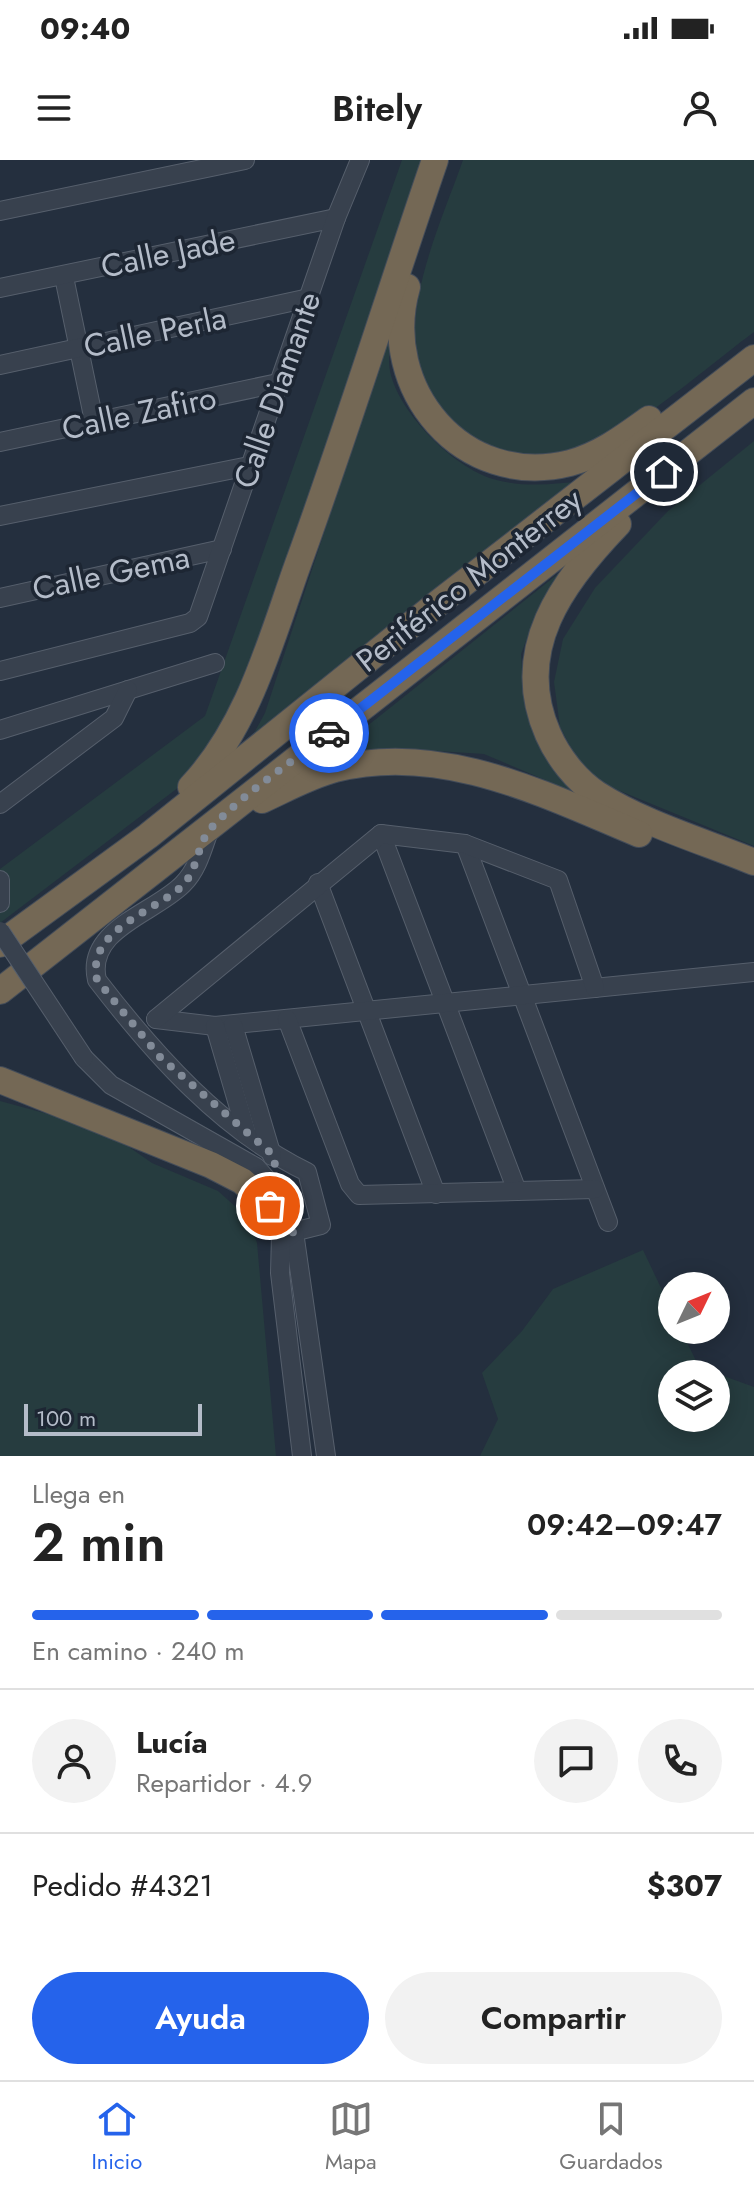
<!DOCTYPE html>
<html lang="es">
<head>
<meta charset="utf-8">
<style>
  :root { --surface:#fff; --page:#f2f2f2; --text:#222; --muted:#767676; --line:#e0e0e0; --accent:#2563eb }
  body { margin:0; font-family:Jost,sans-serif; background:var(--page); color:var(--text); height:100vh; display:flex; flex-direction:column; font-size:30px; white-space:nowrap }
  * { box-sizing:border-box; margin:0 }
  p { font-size:26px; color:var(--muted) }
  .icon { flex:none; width:44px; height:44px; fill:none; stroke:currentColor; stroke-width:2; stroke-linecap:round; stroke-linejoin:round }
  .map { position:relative; height:1296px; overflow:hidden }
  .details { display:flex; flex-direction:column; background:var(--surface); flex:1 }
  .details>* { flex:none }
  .needle { width:52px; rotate:47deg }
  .controls { position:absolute; left:658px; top:1112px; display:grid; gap:16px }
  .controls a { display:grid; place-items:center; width:72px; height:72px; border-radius:50%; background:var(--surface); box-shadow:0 4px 20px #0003; font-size:40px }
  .scale { position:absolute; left:24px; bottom:20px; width:178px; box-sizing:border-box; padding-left:8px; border:4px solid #b4bcc9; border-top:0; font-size:22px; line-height:28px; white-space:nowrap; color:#b4bcc9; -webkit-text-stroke:6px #1d2633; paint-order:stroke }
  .pin { position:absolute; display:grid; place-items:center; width:68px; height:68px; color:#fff; margin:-34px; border:4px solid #fff; border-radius:50%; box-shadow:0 2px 8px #0007 }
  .courier { position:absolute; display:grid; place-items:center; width:80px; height:80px; margin:-40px; border:6px solid #2563eb; border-radius:50%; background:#fff; color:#222; box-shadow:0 2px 10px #0007 }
  .head em { font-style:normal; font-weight:600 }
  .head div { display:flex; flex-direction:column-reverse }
  .head { display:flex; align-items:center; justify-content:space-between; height:136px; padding:0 32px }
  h1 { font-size:52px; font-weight:600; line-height:60px }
  .bar { display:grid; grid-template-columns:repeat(4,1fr); gap:12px 8px; align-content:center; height:96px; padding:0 32px }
  .bar i { height:10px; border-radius:6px; background:var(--line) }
  .bar .selected { background:var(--accent) }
  .bar p { grid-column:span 4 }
  .line { display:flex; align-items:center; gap:20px; padding:0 32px; border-top:2px solid var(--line) }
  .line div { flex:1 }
  .round { display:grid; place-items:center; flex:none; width:84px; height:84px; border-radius:42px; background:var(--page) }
  .action { display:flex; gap:16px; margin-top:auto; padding:16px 32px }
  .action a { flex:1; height:92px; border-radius:48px; background:var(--accent); color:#fff; font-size:32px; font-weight:600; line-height:92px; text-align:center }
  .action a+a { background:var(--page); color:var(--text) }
  .status { display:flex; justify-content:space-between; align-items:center; height:56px; padding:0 40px; background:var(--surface); direction:ltr }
  .status svg { height:22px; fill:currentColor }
  header { display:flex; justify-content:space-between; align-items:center; height:104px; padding:0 32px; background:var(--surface); font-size:36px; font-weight:600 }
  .tab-bar { display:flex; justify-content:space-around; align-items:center; height:112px; border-top:2px solid var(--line); background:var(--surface); font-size:22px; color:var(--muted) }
  .tab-bar a { display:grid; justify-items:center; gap:4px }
  .tab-bar .selected { color:var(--accent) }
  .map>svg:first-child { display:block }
</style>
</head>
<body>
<div class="status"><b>09:40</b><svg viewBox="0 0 49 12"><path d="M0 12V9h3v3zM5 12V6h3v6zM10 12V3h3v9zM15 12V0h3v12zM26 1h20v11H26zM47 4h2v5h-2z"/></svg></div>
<header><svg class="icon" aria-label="menu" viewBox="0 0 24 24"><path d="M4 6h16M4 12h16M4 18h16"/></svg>Bitely<svg class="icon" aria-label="person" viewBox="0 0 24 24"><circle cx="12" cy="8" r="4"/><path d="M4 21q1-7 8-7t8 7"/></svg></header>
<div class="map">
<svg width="754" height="1296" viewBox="0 0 754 1296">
  <rect width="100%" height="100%" fill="#242f3e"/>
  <g fill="#263c3f" fill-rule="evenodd">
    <path d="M 402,0 L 425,0 L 239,546 L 179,627 L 0,763 L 0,709 L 205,556 Z"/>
    <path d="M 463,0 L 754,0 L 754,172 C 713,202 624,280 579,292 C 565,296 521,298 507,296 C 495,294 480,281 470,275 C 368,212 433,86 463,0 Z"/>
    <path d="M 399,144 C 396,163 386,192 390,211 C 398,252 453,307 493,319 C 524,328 554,324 585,321 L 248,584 L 265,553 Z"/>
    <path d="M 754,281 L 754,686 L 603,624 L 578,601 L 560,567 L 554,522 L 563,479 L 595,428 L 668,351 Z"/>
    <path d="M 573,402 L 537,452 L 521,494 L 525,549 L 548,598 L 583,636 L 484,594 L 422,590 L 365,592 L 312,610 Z"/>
    <path d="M 0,941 L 103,969 L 152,1003 L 218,1031 L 247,1057 L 257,1083 L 276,1296 L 0,1296 Z"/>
    <path d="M 643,1090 L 672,1151 L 672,1170 L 681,1170 L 699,1207 L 754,1227 L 754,1296 L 480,1296 L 498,1259 L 482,1213 L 522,1171 L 553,1129 ZM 672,1214 L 716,1214 L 716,1258 L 672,1258 Z"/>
  </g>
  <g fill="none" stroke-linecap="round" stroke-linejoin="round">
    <g stroke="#565f6c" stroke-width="20">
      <g id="minor">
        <path d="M 0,51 L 245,0"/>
        <path d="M 64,117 L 94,261"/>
        <path d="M 0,128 L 336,58"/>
        <path d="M 0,205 L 309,138"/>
        <path d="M 0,282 L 278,223"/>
        <path d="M 0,356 L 249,306"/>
        <path d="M 0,438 L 222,389"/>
        <path d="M 0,511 L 190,463 L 198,457 L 336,58 L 360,0"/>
        <path d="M 0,570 L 215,503"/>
        <path d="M 0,644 L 114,558 L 128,530"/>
        <path d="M 210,668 C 203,687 198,709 183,724 C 155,753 85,769 97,820 C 154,894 222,971 307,1012 L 321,1065 L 281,1075"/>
        <path d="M 381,674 L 517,1031"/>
        <path d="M 465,684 L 608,1062"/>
        <path d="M 0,720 L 0,743"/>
        <path d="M 318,723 L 436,1034"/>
        <path d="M 156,859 L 215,866 L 754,812"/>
        <path d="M 156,859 L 381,674 L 465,684 L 558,720 L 595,828"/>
        <path d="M 287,859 L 350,1024 L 359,1035 L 595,1029"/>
        <path d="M 233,865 L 272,996"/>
        <path d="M 215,866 L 247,975"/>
        <path d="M 84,898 L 111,925 L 256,1007 L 278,1032 L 294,1072 L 326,1296"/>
        <path d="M 266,1036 L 281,1075 L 280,1113 L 302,1296"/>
      </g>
    </g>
    <g stroke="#434c59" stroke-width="28">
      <g id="highway">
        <path d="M 407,127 C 378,229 463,330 570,303 C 600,295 624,277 649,259"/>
        <path d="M 618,364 C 562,422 511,490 548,574 C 558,597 576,620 597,634 C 644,664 703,681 754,702"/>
        <path d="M 191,627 C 249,565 270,482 298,404 C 347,270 389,134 435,0"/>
        <path d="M 262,640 C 286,629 309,616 335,609 C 441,582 543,634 639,674"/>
        <path d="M 0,784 L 148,676 L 437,444 L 754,198"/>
        <path d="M 0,831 L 754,241"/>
        <path d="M 0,920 L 211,1005 L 242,1021 L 270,1046"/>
      </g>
    </g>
    <use href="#minor" stroke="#38414e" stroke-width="18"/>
    <use href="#highway" stroke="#746855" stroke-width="26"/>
    <g stroke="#565f6c" stroke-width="20" stroke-linecap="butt">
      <path id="minor-bridge" d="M 0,771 L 84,898"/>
    </g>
    <use href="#minor-bridge" stroke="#38414e" stroke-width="18"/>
  </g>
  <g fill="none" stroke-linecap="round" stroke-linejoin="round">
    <path stroke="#828b98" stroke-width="8" stroke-dasharray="0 14.4" d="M 270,1046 L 281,1075 L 294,1072 L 272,994 L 160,897 L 97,820 C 86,770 153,753 182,726 C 199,709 197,681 213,666 C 247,631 291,603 329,573"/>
    <path stroke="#2563eb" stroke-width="10" d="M 329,573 L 664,312"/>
  </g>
  <g text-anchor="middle" stroke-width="7" stroke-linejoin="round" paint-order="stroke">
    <g font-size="32" fill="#b4bcc9" stroke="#1d2633">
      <text transform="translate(168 93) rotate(-12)" y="11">Calle Jade</text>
      <text transform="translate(155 172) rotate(-12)" y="11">Calle Perla</text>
      <text transform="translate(277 230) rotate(-71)" y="11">Calle Diamante</text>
      <text transform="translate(139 253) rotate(-12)" y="11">Calle Zafiro</text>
      <text transform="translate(111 413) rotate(-12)" y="11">Calle Gema</text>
      <text transform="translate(469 420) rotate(-38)" y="11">Periférico Monterrey</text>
    </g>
  </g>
</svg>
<div class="controls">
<a><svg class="needle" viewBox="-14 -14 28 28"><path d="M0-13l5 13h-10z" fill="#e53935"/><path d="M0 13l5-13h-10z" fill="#767676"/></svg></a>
<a><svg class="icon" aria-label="layers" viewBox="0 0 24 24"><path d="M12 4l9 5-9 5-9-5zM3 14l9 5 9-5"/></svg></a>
</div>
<div class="scale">100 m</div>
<div class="pin" style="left:270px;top:1046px;background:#ea580c"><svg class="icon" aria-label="bag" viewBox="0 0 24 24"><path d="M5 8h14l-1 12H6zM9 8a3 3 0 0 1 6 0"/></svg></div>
<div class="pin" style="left:664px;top:312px;background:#1f2937"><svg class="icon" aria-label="home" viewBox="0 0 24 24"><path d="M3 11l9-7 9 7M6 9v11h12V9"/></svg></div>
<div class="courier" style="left:329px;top:573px"><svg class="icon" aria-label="car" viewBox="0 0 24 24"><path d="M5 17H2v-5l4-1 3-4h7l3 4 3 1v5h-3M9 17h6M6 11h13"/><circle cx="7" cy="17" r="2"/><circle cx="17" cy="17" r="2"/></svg></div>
</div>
<section class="details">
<div class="head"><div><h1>2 min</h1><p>Llega en</p></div><em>09:42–09:47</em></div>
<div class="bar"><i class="selected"></i><i class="selected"></i><i class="selected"></i><i></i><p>En camino · 240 m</p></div>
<div class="line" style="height:144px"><a class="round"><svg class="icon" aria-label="person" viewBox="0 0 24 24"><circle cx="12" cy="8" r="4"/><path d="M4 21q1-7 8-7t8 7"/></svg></a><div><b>Lucía</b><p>Repartidor · 4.9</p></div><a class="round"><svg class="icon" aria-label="chat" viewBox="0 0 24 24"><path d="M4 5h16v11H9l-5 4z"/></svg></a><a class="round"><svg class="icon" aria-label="phone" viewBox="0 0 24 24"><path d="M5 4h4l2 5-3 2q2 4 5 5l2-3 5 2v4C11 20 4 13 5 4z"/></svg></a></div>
<div class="line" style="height:104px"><div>Pedido #4321</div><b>$307</b></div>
<div class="action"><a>Ayuda</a><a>Compartir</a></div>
</section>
<nav class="tab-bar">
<a class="selected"><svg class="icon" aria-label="home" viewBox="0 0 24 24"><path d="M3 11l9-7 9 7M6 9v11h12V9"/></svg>Inicio</a>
<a><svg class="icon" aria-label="map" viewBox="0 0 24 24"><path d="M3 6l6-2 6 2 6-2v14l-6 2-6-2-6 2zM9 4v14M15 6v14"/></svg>Mapa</a>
<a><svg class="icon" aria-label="saved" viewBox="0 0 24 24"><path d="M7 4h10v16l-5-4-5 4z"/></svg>Guardados</a>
</nav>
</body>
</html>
